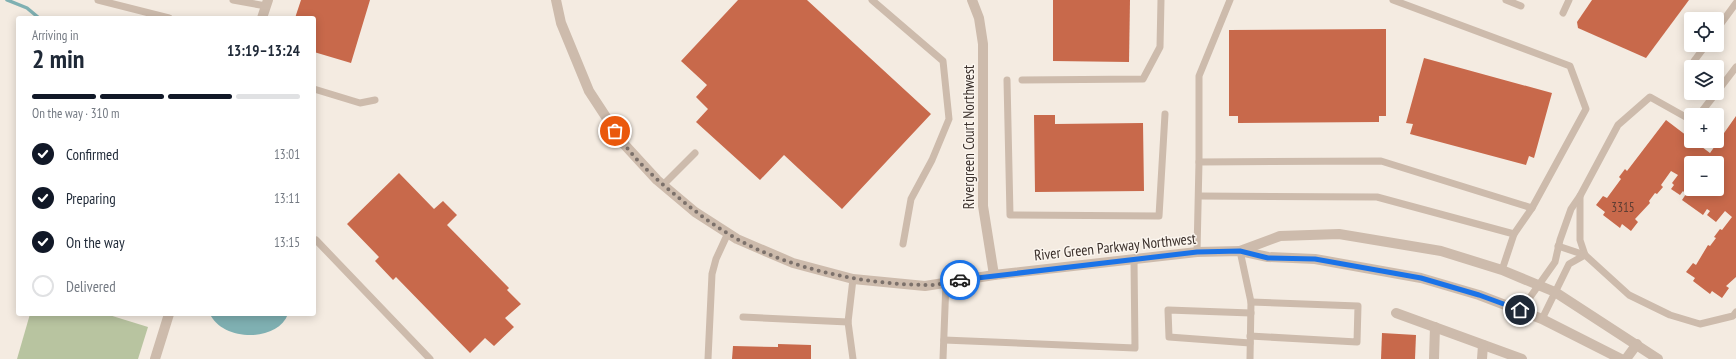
<!DOCTYPE html>
<html lang="en">
<head>
<meta charset="utf-8">
<style>
  :root { --surface:#fff; --page:#f2f2f3; --text:#1f2937; --muted:#747a83; --line:#e0e1e3; --accent:#111827 }
  body { margin:0; font-family:"PT Sans Narrow",sans-serif; background:var(--page); color:var(--text); height:100vh; display:flex; flex-direction:column; font-size:15px; white-space:nowrap }
  * { box-sizing:border-box; margin:0 }
  p { font-size:13px; color:var(--muted) }
  .icon { flex:none; width:22px; height:22px; fill:none; stroke:currentColor; stroke-width:2; stroke-linecap:round; stroke-linejoin:round }
  .map { position:relative; flex:1; overflow:hidden }
  .panel { position:absolute; left:16px; top:16px; width:300px; height:300px; display:flex; flex-direction:column; background:var(--surface); border-radius:4px; box-shadow:0 2px 10px #0003 }
  .panel>* { flex:none }
  .buttons { position:absolute; left:1684px; top:12px; display:grid; gap:8px }
  .buttons a { display:grid; place-items:center; width:40px; height:40px; border-radius:4px; background:var(--surface); box-shadow:0 2px 10px #0003; font-size:20px }
  .pin { position:absolute; display:grid; place-items:center; width:34px; height:34px; color:#fff; margin:-17px; border:2px solid #fff; border-radius:50%; box-shadow:0 1px 4px #0007 }
  .courier { position:absolute; display:grid; place-items:center; width:40px; height:40px; margin:-20px; border:3px solid #1a73e8; border-radius:50%; background:#fff; color:#222; box-shadow:0 1px 5px #0007 }
  .headline em { font-style:normal; font-weight:800 }
  .headline div { display:flex; flex-direction:column-reverse }
  .headline { display:flex; align-items:center; justify-content:space-between; height:68px; padding:0 16px }
  h1 { font-size:26px; font-weight:800; line-height:30px }
  .bar { display:grid; grid-template-columns:repeat(4,1fr); gap:6px 4px; align-content:center; height:48px; padding:0 16px }
  .bar i { height:5px; border-radius:3px; background:var(--line) }
  .bar .active { background:var(--accent) }
  .bar p { grid-column:span 4 }
  ol { padding:0 16px; list-style:none }
  li { display:flex; align-items:center; gap:12px; height:44px }
  li p { margin-inline-start:auto }
  li .icon { padding:4px; border-radius:50%; background:var(--accent); color:#fff; stroke-width:4 }
  li:last-child { color:var(--muted) }
  li i { width:22px; height:22px; border:2px solid var(--line); border-radius:50% }
  .map>svg:first-child { display:block }
</style>
</head>
<body>
<div class="map">
<svg width="1736" height="359" viewBox="0 0 1736 359">
  <rect width="100%" height="100%" fill="#f4ebe1"/>
  <path fill="#b8c4a0" d="M 30,314 L 106,314 L 148,327 L 138,359 L 17,359 Z"/>
  <path fill="#7fb0b2" d="M 210,314 L 288,314 C 277,343 222,341 210,314 Z"/>
  <g fill="none" stroke-linecap="round" stroke-linejoin="round">
    <path stroke="#7fb0b2" stroke-width="3.5" d="M 7,0 L 27,8 L 39,18"/>
  </g>
  <g fill="#c8694b" fill-rule="evenodd">
    <path d="M 301,0 L 370,0 L 351,63 L 314,52 L 314,18 L 295,18 Z"/>
    <path d="M 738,0 L 807,0 L 931,114 L 842,209 L 784,155 L 760,180 L 696,122 L 708,109 L 696,97 L 707,85 L 681,61 Z"/>
    <path d="M 1053,0 L 1130,0 L 1129,62 L 1053,61 Z"/>
    <path d="M 1592,0 L 1689,0 L 1646,58 L 1578,28 L 1577,22 Z"/>
    <path d="M 1386,29 L 1386,116 L 1379,116 L 1379,122 L 1238,123 L 1238,116 L 1229,116 L 1229,30 Z"/>
    <path d="M 1424,58 L 1552,93 L 1534,158 L 1529,156 L 1526,165 L 1410,134 L 1413,124 L 1406,123 Z"/>
    <path d="M 1034,115 L 1055,115 L 1055,124 L 1143,123 L 1144,191 L 1035,192 Z"/>
    <path d="M 1736,116 L 1736,277 L 1726,286 L 1729,288 L 1722,298 L 1712,291 L 1710,294 L 1693,281 L 1695,278 L 1686,272 L 1693,263 L 1696,265 L 1708,245 L 1710,246 L 1716,238 L 1714,237 L 1720,229 L 1722,230 L 1732,217 L 1725,211 L 1716,222 L 1707,215 L 1710,211 L 1707,209 L 1703,215 L 1682,200 L 1686,194 L 1683,191 L 1680,195 L 1671,189 L 1674,185 L 1672,183 L 1678,175 L 1671,171 L 1661,185 L 1663,187 L 1657,194 L 1655,193 L 1649,201 L 1650,203 L 1635,219 L 1638,222 L 1631,231 L 1622,224 L 1620,228 L 1603,215 L 1605,212 L 1596,205 L 1603,196 L 1607,198 L 1621,179 L 1619,177 L 1625,169 L 1627,171 L 1666,120 L 1691,139 L 1691,141 L 1694,141 L 1710,153 ZM 1691,163 L 1717,163 L 1717,189 L 1691,189 Z"/>
    <path d="M 399,173 L 434,209 L 443,201 L 457,215 L 447,225 L 509,288 L 507,290 L 521,304 L 505,318 L 514,327 L 494,346 L 485,338 L 470,353 L 396,277 L 393,280 L 375,261 L 379,257 L 347,224 Z"/>
    <path d="M 1382,333 L 1416,335 L 1415,359 L 1381,359 Z"/>
    <path d="M 778,344 L 811,345 L 811,359 L 732,359 L 733,346 L 778,347 Z"/>
  </g>
  <g fill="none" stroke-linecap="round" stroke-linejoin="round">
    <g stroke="#cdbbac" stroke-width="7">
      <path d="M 98,0 L 169,18"/>
      <path d="M 233,0 L 266,6"/>
      <path d="M 872,0 L 943,61 L 949,119 L 932,160 L 911,199 L 903,244"/>
      <path d="M 1506,0 L 1521,6"/>
      <path d="M 1563,13 L 1569,0"/>
      <path d="M 1717,29 L 1736,3"/>
      <path d="M 1694,61 L 1706,45"/>
      <path d="M 1007,80 L 1010,215 L 1159,216 L 1165,114"/>
      <path d="M 1022,80 L 1143,79 L 1160,47 L 1161,0"/>
      <path d="M 314,89 L 360,103 L 375,100"/>
      <path d="M 1717,92 L 1736,67"/>
      <path d="M 1699,115 L 1716,93"/>
      <path d="M 1199,162 L 1199,76 L 1230,0"/>
      <path d="M 663,185 L 695,153"/>
      <path d="M 1199,196 L 1377,197 L 1514,234 L 1532,208"/>
      <path d="M 1580,196 L 1580,240 L 1585,255"/>
      <path d="M 316,240 L 430,359"/>
      <path d="M 1558,246 L 1585,255 L 1629,295 L 1670,315 L 1700,324 L 1733,316 L 1736,312"/>
      <path d="M 1240,251 L 1251,302 L 1250,359"/>
      <path d="M 1197,252 L 1199,162 L 1381,161 L 1532,208 L 1586,109 L 1570,66 L 1393,0"/>
      <path d="M 1502,270 L 1514,234"/>
      <path d="M 1521,310 L 1555,262 L 1560,240 L 1571,209 L 1580,196 L 1618,125 L 1650,97 L 1691,120"/>
      <path d="M 743,317 L 848,322 L 853,279"/>
      <path d="M 1542,319 L 1569,264 L 1585,255"/>
      <path d="M 848,322 L 853,359"/>
      <path d="M 1250,336 L 1357,342 L 1358,306 L 1251,302"/>
      <path d="M 944,340 L 1135,348 L 1134,260"/>
      <path d="M 1250,343 L 1169,337 L 1168,310 L 1251,313"/>
      <path d="M 708,359 L 712,274 L 716,259 L 728,233"/>
      <path d="M 943,359 L 946,282"/>
    </g>
    <g stroke="#cdbbac" stroke-width="10">
      <path d="M 556,0 L 561,23 L 589,91 L 623,143 L 657,180 L 695,212 L 737,239 L 793,263 L 853,279 L 925,286 L 994,275 L 1197,252 L 1240,251 L 1268,257 L 1315,259 L 1421,278 L 1479,295 L 1542,319 L 1621,359"/>
      <path d="M 972,0 L 979,18 L 983,44 L 983,206 L 994,275"/>
      <path d="M 262,18 L 268,0"/>
      <path d="M 1240,251 L 1280,236 L 1339,234 L 1441,251 L 1502,270 L 1555,292 L 1658,359"/>
      <path d="M 1396,313 L 1522,359"/>
      <path d="M 155,359 L 169,314"/>
      <path d="M 1434,359 L 1435,327"/>
      <path d="M 1482,359 L 1483,345"/>
      <path d="M 1626,359 L 1637,344"/>
    </g>
  </g>
  <g fill="none" stroke-linecap="round" stroke-linejoin="round">
    <path stroke="#7c716b" stroke-width="4" stroke-dasharray="0 7.2" d="M 615,131 C 630,155 651,175 673,193 C 693,210 714,226 737,239 C 790,269 863,284 924,285 C 936,286 949,282 960,280"/>
    <path stroke="#1a73e8" stroke-width="5" d="M 960,280 L 1197,252 L 1240,251 L 1268,258 L 1315,259 L 1421,278 L 1479,295 L 1520,310"/>
  </g>
  <g text-anchor="middle" stroke-width="3" stroke-linejoin="round" paint-order="stroke">
    <g font-size="13" fill="#5e3e33">
      <text x="1623" y="212">3315</text>
    </g>
    <g font-size="15" fill="#3b302b" stroke="#fbf5ee">
      <text transform="translate(969 137) rotate(-90)" y="5">Rivergreen Court Northwest</text>
      <text transform="translate(1115 247) rotate(-6)" y="5">River Green Parkway Northwest</text>
    </g>
  </g>
</svg>
<div class="buttons">
<a><svg class="icon" aria-label="locate" viewBox="0 0 24 24"><circle cx="12" cy="12" r="6"/><path d="M12 2v4M12 18v4M2 12h4M18 12h4"/></svg></a>
<a><svg class="icon" aria-label="layers" viewBox="0 0 24 24"><path d="M12 4l9 5-9 5-9-5zM3 14l9 5 9-5"/></svg></a>
<a>+</a>
<a>−</a>
</div>
<div class="pin" style="left:615px;top:131px;background:#ea580c"><svg class="icon" aria-label="bag" viewBox="0 0 24 24"><path d="M5 8h14l-1 12H6zM9 8a3 3 0 0 1 6 0"/></svg></div>
<div class="pin" style="left:1520px;top:310px;background:#1f2937"><svg class="icon" aria-label="home" viewBox="0 0 24 24"><path d="M3 11l9-7 9 7M6 9v11h12V9"/></svg></div>
<div class="courier" style="left:960px;top:280px"><svg class="icon" aria-label="car" viewBox="0 0 24 24"><path d="M5 17H2v-5l4-1 3-4h7l3 4 3 1v5h-3M9 17h6M6 11h13"/><circle cx="7" cy="17" r="2"/><circle cx="17" cy="17" r="2"/></svg></div>
<section class="panel">
<div class="headline"><div><h1>2 min</h1><p>Arriving in</p></div><em>13:19–13:24</em></div>
<div class="bar"><i class="active"></i><i class="active"></i><i class="active"></i><i></i><p>On the way · 310 m</p></div>
<ol>
<li><svg class="icon" aria-label="check" viewBox="0 0 24 24"><path d="M5 12l5 5 9-10"/></svg>Confirmed<p>13:01</p></li>
<li><svg class="icon" aria-label="check" viewBox="0 0 24 24"><path d="M5 12l5 5 9-10"/></svg>Preparing<p>13:11</p></li>
<li><svg class="icon" aria-label="check" viewBox="0 0 24 24"><path d="M5 12l5 5 9-10"/></svg>On the way<p>13:15</p></li>
<li><i></i>Delivered</li>
</ol>
</section>
</div>
</body>
</html>
